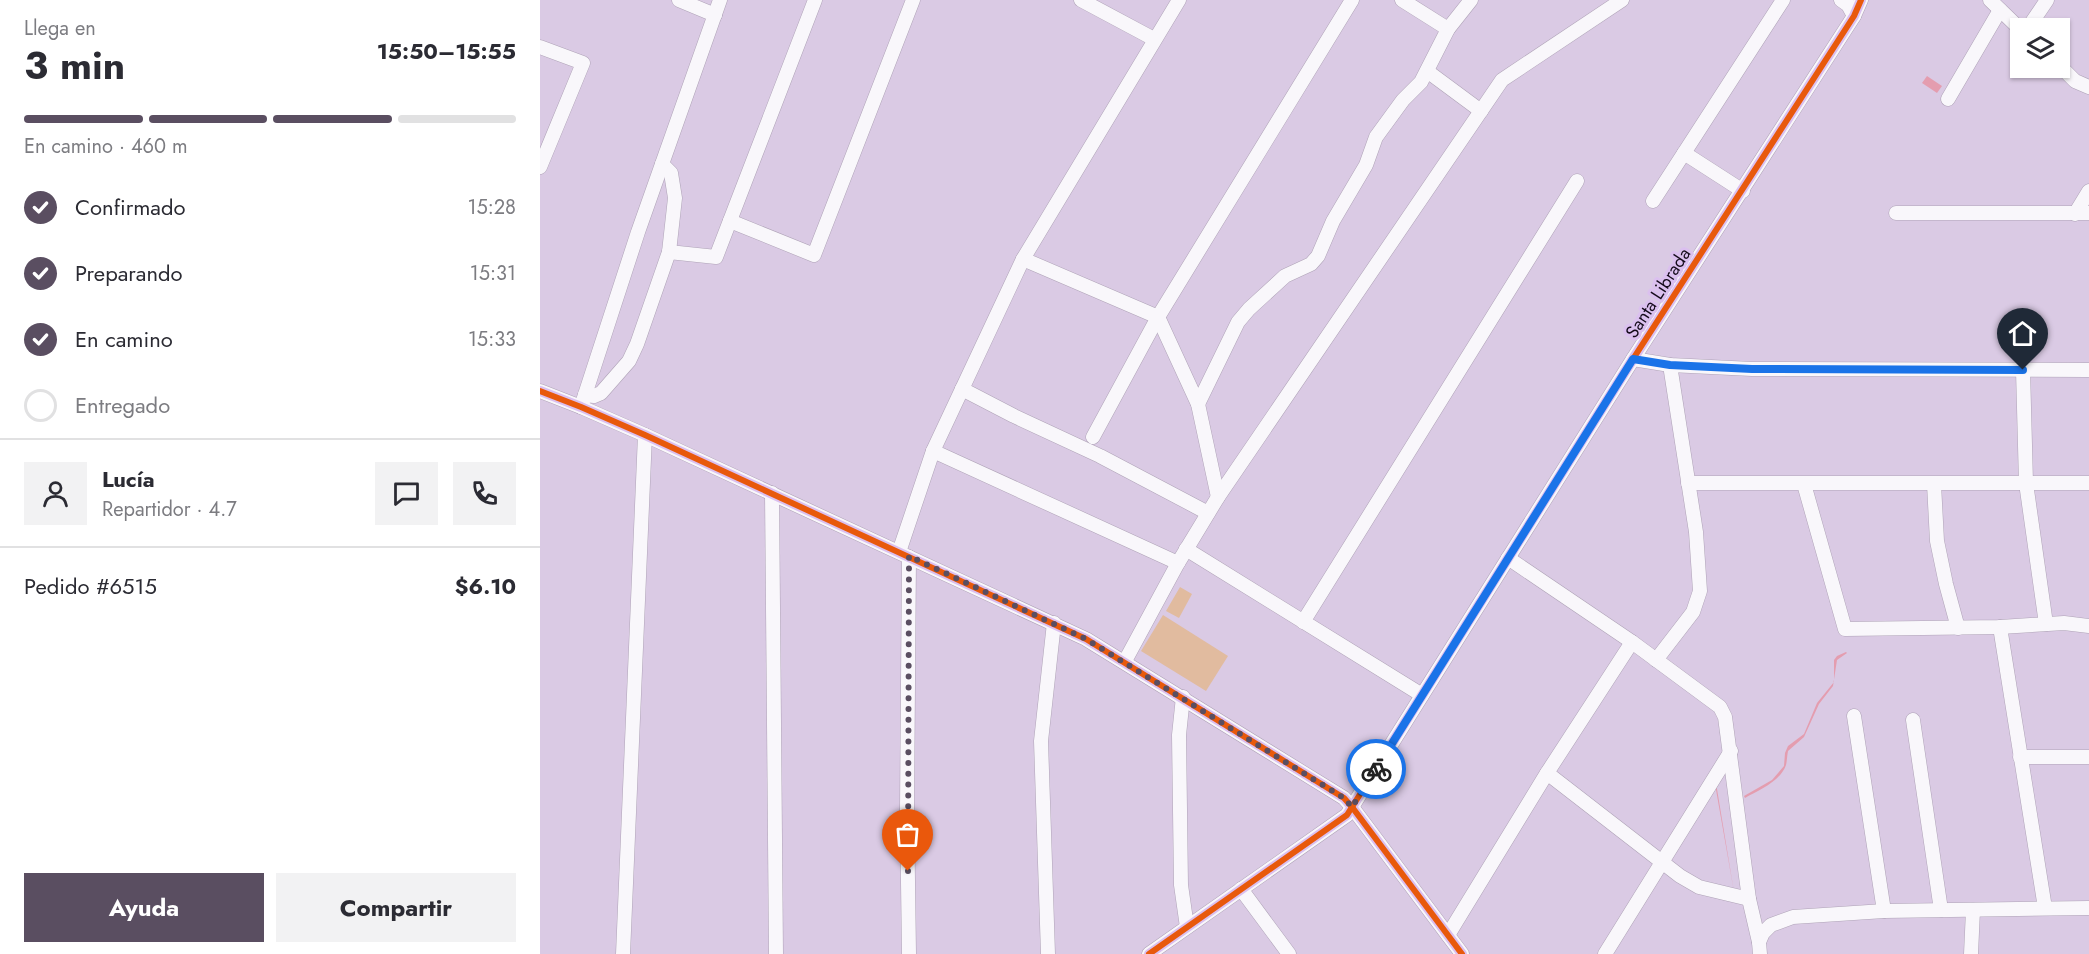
<!DOCTYPE html>
<html lang="es">
<head>
<meta charset="utf-8">
<style>
  :root { --surface:#fff; --page:#f2f2f3; --text:#2b2b33; --muted:#7c7c81; --line:#e1e1e2; --accent:#5a4e61 }
  body { margin:0; font-family:Jost,sans-serif; background:var(--page); color:var(--text); height:100vh; display:flex; flex-direction:column; font-size:22px; white-space:nowrap }
  * { box-sizing:border-box; margin:0 }
  p { font-size:20px; color:var(--muted) }
  .icon { flex:none; width:33px; height:33px; fill:none; stroke:currentColor; stroke-width:2; stroke-linecap:round; stroke-linejoin:round }
  .map { position:relative; flex:1; overflow:hidden }
  .sheet { display:flex; flex-direction:column; background:var(--surface); width:540px }
  .sheet>* { flex:none }
  .fabs { position:absolute; left:1470px; top:18px; display:grid; gap:12px }
  .fabs a { display:grid; place-items:center; width:60px; height:60px; border-radius:0px; background:var(--surface); box-shadow:0 2px 4px #0004; font-size:30px }
  .pin { position:absolute; display:grid; place-items:center; width:51px; height:51px; color:#fff; margin:-62px -26px; border-radius:50% 50% 50% 0; rotate:-45deg; box-shadow:0 0 6px #0007 }
  .pin .icon { rotate:45deg }
  .courier { position:absolute; display:grid; place-items:center; width:60px; height:60px; margin:-30px; border:4px solid #1a73e8; border-radius:50%; background:#fff; color:#222; box-shadow:0 2px 8px #0007 }
  .headline em { font-style:normal; font-weight:700 }
  .headline div { display:flex; flex-direction:column-reverse }
  .headline { display:flex; align-items:center; justify-content:space-between; height:102px; padding:0 24px }
  h1 { font-size:39px; font-weight:700; line-height:45px }
  .bar { display:grid; grid-template-columns:repeat(4,1fr); gap:9px 6px; align-content:center; height:72px; padding:0 24px }
  .bar i { height:8px; border-radius:4px; background:var(--line) }
  .bar .current { background:var(--accent) }
  .bar p { grid-column:span 4 }
  .line { display:flex; align-items:center; gap:15px; padding:0 24px; border-top:2px solid var(--line) }
  .line div { flex:1 }
  .round { display:grid; place-items:center; flex:none; width:63px; height:63px; border-radius:0px; background:var(--page) }
  ol { padding:0 24px; list-style:none }
  li { display:flex; align-items:center; gap:18px; height:66px }
  li p { margin-inline-start:auto }
  li .icon { padding:6px; border-radius:50%; background:var(--accent); color:#fff; stroke-width:4 }
  li:last-child { color:var(--muted) }
  li i { width:33px; height:33px; border:3px solid var(--line); border-radius:50% }
  .cta { display:flex; gap:12px; margin-top:auto; padding:12px 24px }
  .cta a { flex:1; height:69px; border-radius:0px; background:var(--accent); color:#fff; font-size:24px; font-weight:700; line-height:69px; text-align:center }
  .cta a+a { background:var(--page); color:var(--text) }
  main { display:flex; flex:1; min-height:0 }
  .map>svg:first-child { display:block }
</style>
</head>
<body>
<main>
<section class="sheet">
<div class="headline"><div><h1>3 min</h1><p>Llega en</p></div><em>15:50–15:55</em></div>
<div class="bar"><i class="current"></i><i class="current"></i><i class="current"></i><i></i><p>En camino · 460 m</p></div>
<ol>
<li><svg class="icon" aria-label="check" viewBox="0 0 24 24"><path d="M5 12l5 5 9-10"/></svg>Confirmado<p>15:28</p></li>
<li><svg class="icon" aria-label="check" viewBox="0 0 24 24"><path d="M5 12l5 5 9-10"/></svg>Preparando<p>15:31</p></li>
<li><svg class="icon" aria-label="check" viewBox="0 0 24 24"><path d="M5 12l5 5 9-10"/></svg>En camino<p>15:33</p></li>
<li><i></i>Entregado</li>
</ol>
<div class="line" style="height:108px"><a class="round"><svg class="icon" aria-label="person" viewBox="0 0 24 24"><circle cx="12" cy="8" r="4"/><path d="M4 21q1-7 8-7t8 7"/></svg></a><div><b>Lucía</b><p>Repartidor · 4.7</p></div><a class="round"><svg class="icon" aria-label="chat" viewBox="0 0 24 24"><path d="M4 5h16v11H9l-5 4z"/></svg></a><a class="round"><svg class="icon" aria-label="phone" viewBox="0 0 24 24"><path d="M5 4h4l2 5-3 2q2 4 5 5l2-3 5 2v4C11 20 4 13 5 4z"/></svg></a></div>
<div class="line" style="height:78px"><div>Pedido #6515</div><b>$6.10</b></div>
<div class="cta"><a>Ayuda</a><a>Compartir</a></div>
</section>
<div class="map">
<svg width="1549" height="954" viewBox="0 0 1549 954">
  <rect width="100%" height="100%" fill="#dacae4"/>
  <g fill="#e1bb9f">
    <path d="M 640,587 L 652,594 L 639,618 L 626,611 Z"/>
    <path d="M 623,615 L 688,656 L 666,691 L 601,651 Z"/>
  </g>
  <g fill="#e49daf">
    <path d="M 1387,76 L 1402,86 L 1397,93 L 1382,83 Z"/>
    <path d="M 1306,652 L 1307,653 L 1297,660 L 1293,686 L 1279,704 L 1264,737 L 1248,751 C 1247,756 1247,761 1246,765 C 1240,782 1219,790 1205,798 L 1204,796 L 1232,780 L 1244,766 L 1245,753 L 1248,746 L 1264,734 L 1277,703 L 1294,682 L 1294,660 L 1297,656 Z"/>
    <path d="M 1176,783 L 1194,892 L 1175,784 Z"/>
  </g>
  <g fill="none" stroke-linecap="round" stroke-linejoin="round">
    <g stroke="#afa3b7" stroke-width="15">
      <g id="minor">
        <path d="M 139,0 L 175,15"/>
        <path d="M 541,0 L 614,39"/>
        <path d="M 862,0 L 908,29"/>
        <path d="M 1301,0 L 1308,5 L 1314,16"/>
        <path d="M 1450,0 L 1480,29"/>
        <path d="M 1488,28 L 1507,0"/>
        <path d="M 0,47 L 43,63 L 0,167"/>
        <path d="M 1520,66 L 1535,81 L 1549,87"/>
        <path d="M 887,71 L 941,111"/>
        <path d="M 1408,99 L 1460,10"/>
        <path d="M 1144,153 L 1203,191"/>
        <path d="M 1113,201 L 1243,0"/>
        <path d="M 1356,213 L 1549,213"/>
        <path d="M 1535,214 L 1549,191"/>
        <path d="M 190,221 L 274,255 L 373,0"/>
        <path d="M 129,252 L 176,257 L 275,0"/>
        <path d="M 483,259 L 618,317 L 658,404 L 678,497"/>
        <path d="M 1093,359 L 1130,365 L 1212,369 L 1549,370"/>
        <path d="M 1483,370 L 1486,483 L 1506,624"/>
        <path d="M 422,389 L 474,416 L 560,456 L 668,513"/>
        <path d="M 0,391 L 41,407 L 105,435 L 546,639 L 804,798 L 812,807 L 922,954"/>
        <path d="M 45,395 L 54,396 L 61,393 L 89,361 L 97,344 L 129,252 L 135,198 L 131,173 L 122,164"/>
        <path d="M 658,404 L 698,322 L 709,309 L 745,276 L 771,264 L 778,256 L 793,221 L 826,165 L 836,137 L 863,100 L 881,82 L 908,29 L 931,0"/>
        <path d="M 41,407 L 98,232 L 180,0"/>
        <path d="M 553,437 L 618,317 L 812,0"/>
        <path d="M 393,451 L 638,563"/>
        <path d="M 1148,483 L 1549,483"/>
        <path d="M 1264,484 L 1305,629 L 1460,627 L 1524,623 L 1549,626"/>
        <path d="M 1394,484 L 1397,541 L 1406,584 L 1418,628"/>
        <path d="M 232,493 L 236,954"/>
        <path d="M 646,549 L 882,695"/>
        <path d="M 359,552 L 393,451 L 483,259 L 639,0"/>
        <path d="M 968,558 L 1092,642 L 1180,707 L 1185,717 L 1209,899 L 1219,942 L 1220,954"/>
        <path d="M 763,622 L 1037,181"/>
        <path d="M 1460,627 L 1505,908"/>
        <path d="M 1116,660 L 1153,612 L 1160,591 L 1156,532 L 1130,365"/>
        <path d="M 585,661 L 638,563 L 678,497 L 962,80 L 1082,0"/>
        <path d="M 643,697 L 639,735 L 641,885 L 647,927"/>
        <path d="M 1314,716 L 1344,911"/>
        <path d="M 1373,720 L 1401,910"/>
        <path d="M 1480,757 L 1549,757"/>
        <path d="M 1007,773 L 1140,876 L 1159,887 L 1209,899"/>
        <path d="M 701,889 L 749,954"/>
        <path d="M 908,935 L 1007,773 L 1092,642"/>
        <path d="M 1219,942 L 1223,933 L 1231,925 L 1253,917 L 1344,911 L 1549,908"/>
        <path d="M 83,954 L 105,435"/>
        <path d="M 369,954 L 367,809 L 369,557"/>
        <path d="M 508,954 L 501,741 L 514,623"/>
        <path d="M 609,954 L 807,815 L 1093,359 L 1314,16 L 1321,0"/>
        <path d="M 1065,954 L 1191,751"/>
        <path d="M 1431,954 L 1433,910"/>
      </g>
    </g>
    <use href="#minor" stroke="#f9f7fb" stroke-width="14"/>
    <g stroke="#dbc0ef" stroke-width="10">
      <g id="cycleway">
        <path d="M 0,391 L 41,407 L 105,435 L 546,639 L 804,798 L 812,807 L 922,954"/>
        <path d="M 609,954 L 807,815 L 1093,359 L 1314,16 L 1321,0"/>
      </g>
    </g>
    <use href="#cycleway" stroke="#e8590c" stroke-width="6"/>
  </g>
  <g fill="none" stroke-linecap="round" stroke-linejoin="round">
    <path stroke="#5a4e61" stroke-width="6" stroke-dasharray="0 10.8" d="M 368,871 L 369,556 L 546,639 L 804,798 L 812,807 L 836,769"/>
    <path stroke="#1a73e8" stroke-width="8" d="M 836,769 L 1093,359 L 1130,365 L 1212,369 L 1483,370"/>
  </g>
  <g text-anchor="middle" stroke-width="6" stroke-linejoin="round" paint-order="stroke">
    <g font-size="18" fill="#150b1b" stroke="#dbc0ef">
      <text transform="translate(1118 293) rotate(-57)" y="6">Santa Librada</text>
    </g>
  </g>
</svg>
<div class="fabs">
<a><svg class="icon" aria-label="layers" viewBox="0 0 24 24"><path d="M12 4l9 5-9 5-9-5zM3 14l9 5 9-5"/></svg></a>
</div>
<div class="pin" style="left:368px;top:871px;background:#ea580c"><svg class="icon" aria-label="bag" viewBox="0 0 24 24"><path d="M5 8h14l-1 12H6zM9 8a3 3 0 0 1 6 0"/></svg></div>
<div class="pin" style="left:1483px;top:370px;background:#1f2937"><svg class="icon" aria-label="home" viewBox="0 0 24 24"><path d="M3 11l9-7 9 7M6 9v11h12V9"/></svg></div>
<div class="courier" style="left:836px;top:769px"><svg class="icon" aria-label="bike" viewBox="0 0 24 24"><circle cx="6" cy="16" r="4"/><circle cx="18" cy="16" r="4"/><path d="M6 16l4-8h5l3 8M10 8l3 8H6M13 5h3"/></svg></div>
</div>
</main>
</body>
</html>
